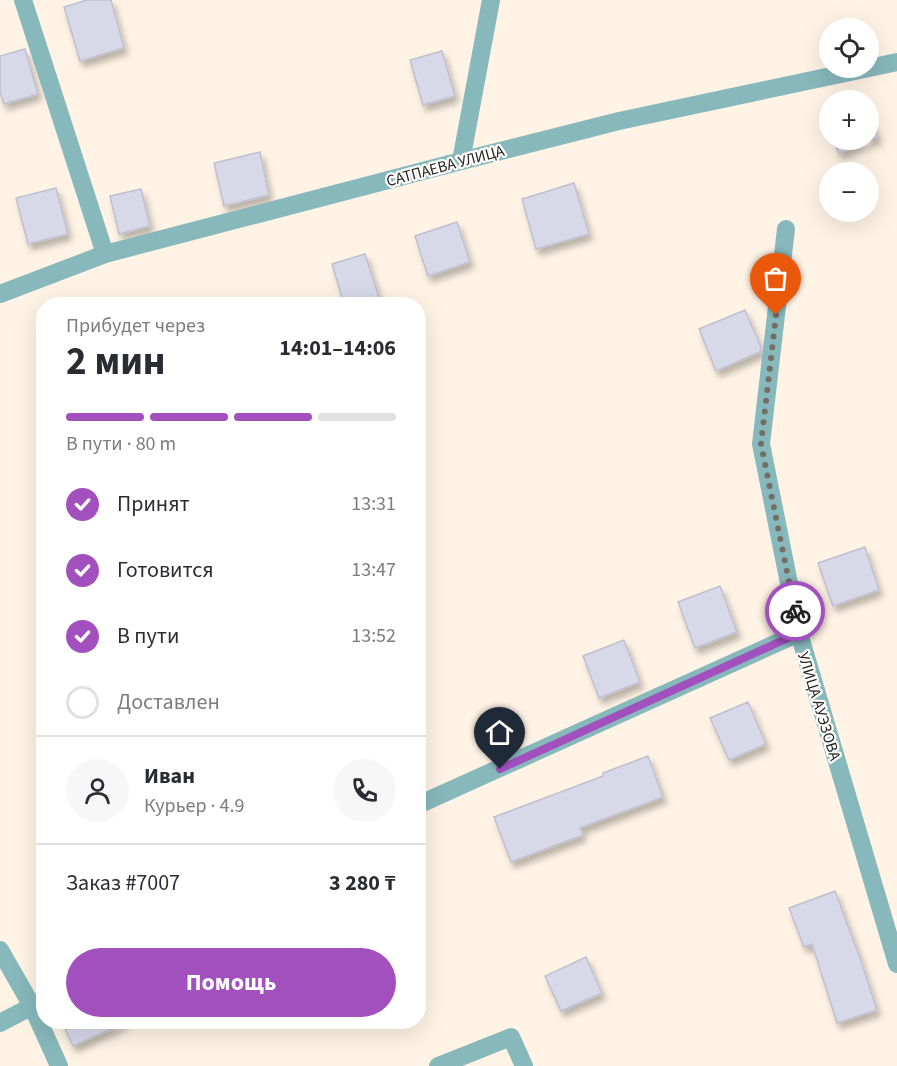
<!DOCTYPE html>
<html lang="ru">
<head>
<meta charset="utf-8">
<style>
  :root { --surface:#fff; --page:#f7f7f7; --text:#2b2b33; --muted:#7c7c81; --line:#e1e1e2; --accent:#a350bf }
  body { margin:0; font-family:"Source Sans 3",sans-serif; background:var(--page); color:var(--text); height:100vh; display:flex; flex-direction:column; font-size:22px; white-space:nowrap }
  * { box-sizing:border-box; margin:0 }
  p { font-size:20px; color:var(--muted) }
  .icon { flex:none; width:33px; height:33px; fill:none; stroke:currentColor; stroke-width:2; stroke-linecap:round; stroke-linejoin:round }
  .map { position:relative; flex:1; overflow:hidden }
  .sheet { position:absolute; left:36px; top:297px; width:390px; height:732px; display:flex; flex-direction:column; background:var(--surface); border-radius:24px; box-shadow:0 6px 24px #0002 }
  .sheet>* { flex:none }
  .tools { position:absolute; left:819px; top:18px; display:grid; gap:12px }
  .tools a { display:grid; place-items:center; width:60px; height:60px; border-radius:50%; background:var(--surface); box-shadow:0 6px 24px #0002; font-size:30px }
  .pin { position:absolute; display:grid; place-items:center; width:51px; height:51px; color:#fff; margin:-62px -26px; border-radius:50% 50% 50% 0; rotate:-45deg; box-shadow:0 0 6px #0007 }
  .pin .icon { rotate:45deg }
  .courier { position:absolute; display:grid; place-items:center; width:60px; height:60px; margin:-30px; border:4px solid #a350bf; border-radius:50%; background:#fff; color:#222; box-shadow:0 2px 8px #0007 }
  .headline em { font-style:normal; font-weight:700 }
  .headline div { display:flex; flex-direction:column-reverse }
  .headline { display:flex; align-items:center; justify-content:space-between; height:102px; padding:0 30px }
  h1 { font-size:39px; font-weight:700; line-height:45px }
  .bar { display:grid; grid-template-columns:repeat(4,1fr); gap:9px 6px; align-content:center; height:72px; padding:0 30px }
  .bar i { height:8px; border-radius:4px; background:var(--line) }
  .bar .current { background:var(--accent) }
  .bar p { grid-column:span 4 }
  .line { display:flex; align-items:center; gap:15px; padding:0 30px; border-top:2px solid var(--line) }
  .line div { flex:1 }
  .round { display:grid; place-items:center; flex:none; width:63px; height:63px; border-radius:32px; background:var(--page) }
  ol { padding:0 30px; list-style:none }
  li { display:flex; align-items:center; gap:18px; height:66px }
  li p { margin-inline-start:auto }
  li .icon { padding:6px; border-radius:50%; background:var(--accent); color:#fff; stroke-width:4 }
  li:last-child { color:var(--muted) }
  li i { width:33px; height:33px; border:3px solid var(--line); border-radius:50% }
  .cta { display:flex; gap:12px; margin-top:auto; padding:12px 30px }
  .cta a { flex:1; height:69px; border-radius:36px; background:var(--accent); color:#fff; font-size:24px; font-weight:700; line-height:69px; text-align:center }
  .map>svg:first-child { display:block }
</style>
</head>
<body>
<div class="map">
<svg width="897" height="1066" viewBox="0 0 897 1066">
  <defs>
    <filter id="shadow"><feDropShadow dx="3.5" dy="6" stdDeviation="3" flood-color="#0004"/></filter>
  </defs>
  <rect width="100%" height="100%" fill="#fff3e5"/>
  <g fill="#d7d8e8" stroke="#bebfcf" stroke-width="1.5" filter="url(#shadow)">
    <path d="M 87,0 L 111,0 L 124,48 L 80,61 L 64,7 Z"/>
    <path d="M 25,49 L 38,94 L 4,104 L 0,92 L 0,56 Z"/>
    <path d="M 442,51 L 455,96 L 423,105 L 410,60 Z"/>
    <path d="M 868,115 L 878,137 L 839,153 L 833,140 L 868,140 Z"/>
    <path d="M 260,152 L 269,195 L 224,206 L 214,163 Z"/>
    <path d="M 574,183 L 589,234 L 536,249 L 522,199 Z"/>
    <path d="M 56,188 L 68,234 L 28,244 L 16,198 Z"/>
    <path d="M 141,189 L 150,226 L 119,234 L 110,196 Z"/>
    <path d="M 457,222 L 470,262 L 428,276 L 415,236 Z"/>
    <path d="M 365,254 L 381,304 L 344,304 L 332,264 Z"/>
    <path d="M 745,310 L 761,347 L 760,352 L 716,371 L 699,329 Z"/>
    <path d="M 865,547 L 879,590 L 833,606 L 818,563 Z"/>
    <path d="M 720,586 L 737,632 L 695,648 L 678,602 Z"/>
    <path d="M 624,640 L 640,682 L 599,698 L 583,656 Z"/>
    <path d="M 748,702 L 766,744 L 729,760 L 710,718 Z"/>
    <path d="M 648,756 L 663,797 L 580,828 L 583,835 L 511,862 L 494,817 L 603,776 L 603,773 Z"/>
    <path d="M 835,891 L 860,958 L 877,1010 L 837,1023 L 812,944 L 804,947 L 789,908 Z"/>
    <path d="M 586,957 L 602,993 L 561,1011 L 545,976 Z"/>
    <path d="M 62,1022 L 127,1022 L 73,1046 Z"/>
  </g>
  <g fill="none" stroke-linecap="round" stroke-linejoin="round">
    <g stroke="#87b8bc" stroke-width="18">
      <path d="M 23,0 L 105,254"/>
      <path d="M 461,161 L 491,0"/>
      <path d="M 786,229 L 761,444 L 799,633 L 897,964"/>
      <path d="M 0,294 L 105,254 L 461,161 L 619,121 L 897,62"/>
      <path d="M 418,805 L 799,633"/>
      <path d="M 0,950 L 32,1006 L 59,1066"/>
      <path d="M 0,1023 L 44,1000"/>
      <path d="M 438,1066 L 511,1037 L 524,1066"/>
    </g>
  </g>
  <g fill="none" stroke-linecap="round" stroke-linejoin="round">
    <path stroke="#746d64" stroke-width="6" stroke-dasharray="0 10.8" d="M 776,315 L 761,444 L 795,611"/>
    <path stroke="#a350bf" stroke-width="8" d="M 500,769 L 799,633 L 795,611"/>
  </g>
  <g text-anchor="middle" stroke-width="4.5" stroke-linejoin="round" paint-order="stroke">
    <g font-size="16" fill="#29251f" stroke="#fff">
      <text transform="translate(445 165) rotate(-15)" y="6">САТПАЕВА УЛИЦА</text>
      <text transform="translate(820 706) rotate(73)" y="6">УЛИЦА АУЭЗОВА</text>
    </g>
  </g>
</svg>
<div class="tools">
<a><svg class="icon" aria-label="locate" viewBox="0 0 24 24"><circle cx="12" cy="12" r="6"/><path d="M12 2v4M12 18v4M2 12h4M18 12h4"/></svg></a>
<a>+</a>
<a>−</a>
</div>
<div class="pin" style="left:776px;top:315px;background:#ea580c"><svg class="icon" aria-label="bag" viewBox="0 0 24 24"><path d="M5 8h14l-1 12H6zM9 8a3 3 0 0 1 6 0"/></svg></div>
<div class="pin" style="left:500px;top:769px;background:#1f2937"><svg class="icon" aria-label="home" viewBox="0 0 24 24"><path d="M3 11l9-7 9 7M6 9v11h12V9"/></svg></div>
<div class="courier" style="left:795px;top:611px"><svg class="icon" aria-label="bike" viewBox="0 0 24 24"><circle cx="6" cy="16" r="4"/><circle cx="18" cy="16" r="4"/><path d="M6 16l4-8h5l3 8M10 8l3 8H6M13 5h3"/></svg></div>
<section class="sheet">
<div class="headline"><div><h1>2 мин</h1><p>Прибудет через</p></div><em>14:01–14:06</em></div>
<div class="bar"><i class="current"></i><i class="current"></i><i class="current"></i><i></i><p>В пути · 80 m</p></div>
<ol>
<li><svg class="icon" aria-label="check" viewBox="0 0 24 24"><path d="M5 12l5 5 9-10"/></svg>Принят<p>13:31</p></li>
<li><svg class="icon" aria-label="check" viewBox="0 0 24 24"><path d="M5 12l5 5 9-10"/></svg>Готовится<p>13:47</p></li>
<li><svg class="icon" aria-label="check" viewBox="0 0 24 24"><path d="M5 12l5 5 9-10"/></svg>В пути<p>13:52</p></li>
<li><i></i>Доставлен</li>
</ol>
<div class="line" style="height:108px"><a class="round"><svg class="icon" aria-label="person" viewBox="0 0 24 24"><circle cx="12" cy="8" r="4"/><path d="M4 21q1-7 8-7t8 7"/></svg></a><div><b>Иван</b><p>Курьер · 4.9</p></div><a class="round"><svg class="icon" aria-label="phone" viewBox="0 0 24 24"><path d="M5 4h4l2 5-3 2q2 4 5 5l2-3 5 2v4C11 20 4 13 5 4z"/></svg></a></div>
<div class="line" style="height:78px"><div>Заказ #7007</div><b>3 280 ₸</b></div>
<div class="cta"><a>Помощь</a></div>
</section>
</div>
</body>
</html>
